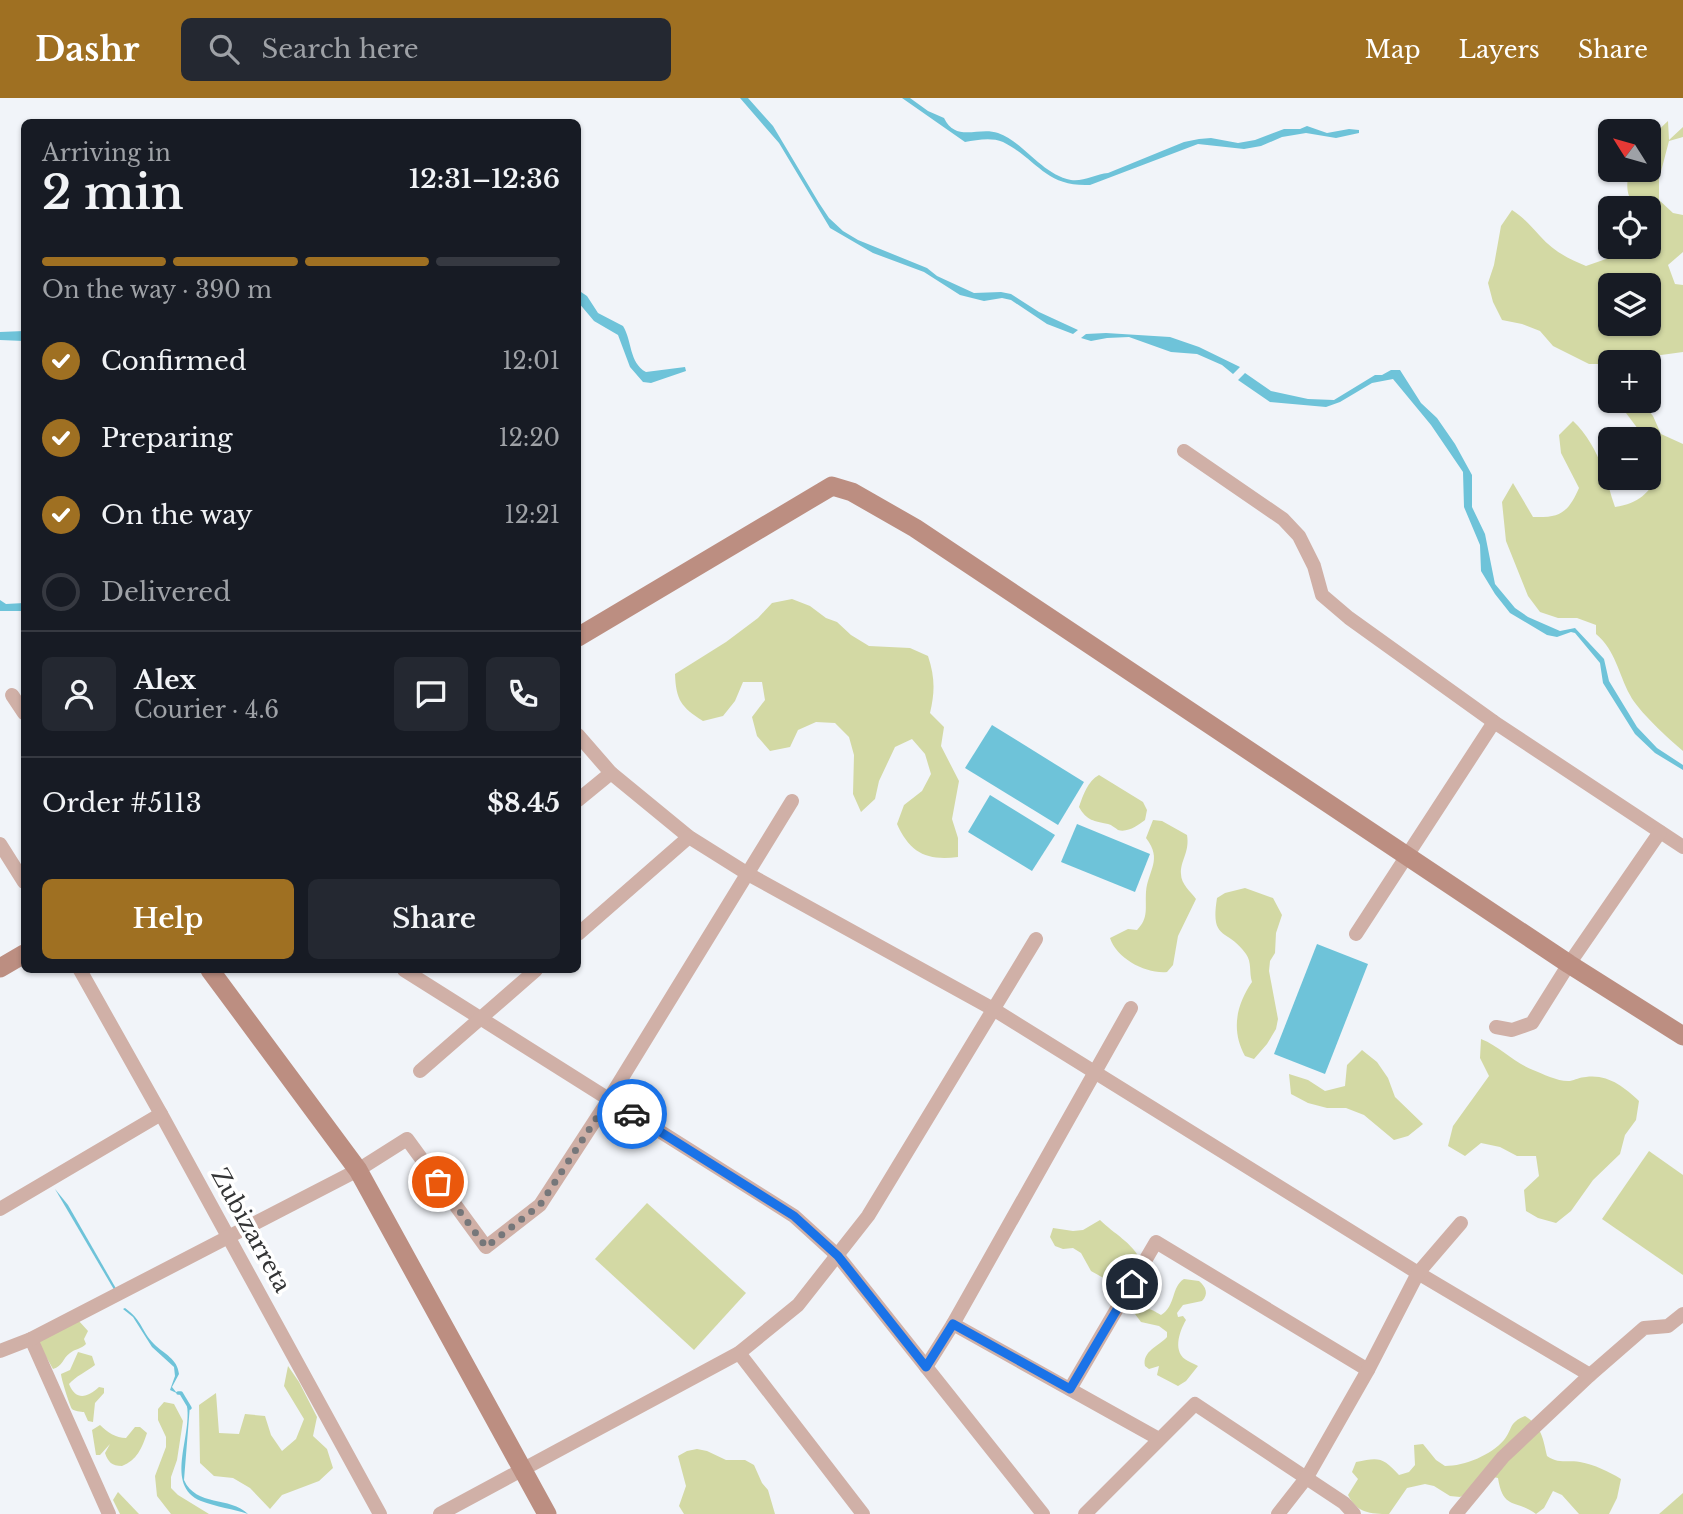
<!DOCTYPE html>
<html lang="en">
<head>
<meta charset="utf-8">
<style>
  :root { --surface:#171b24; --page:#242831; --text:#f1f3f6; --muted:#9ea1a6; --line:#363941; --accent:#9f7022 }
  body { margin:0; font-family:"Libre Baskerville",serif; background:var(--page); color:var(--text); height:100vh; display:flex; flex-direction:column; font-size:26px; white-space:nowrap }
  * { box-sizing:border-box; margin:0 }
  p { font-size:23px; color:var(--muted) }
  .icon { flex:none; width:38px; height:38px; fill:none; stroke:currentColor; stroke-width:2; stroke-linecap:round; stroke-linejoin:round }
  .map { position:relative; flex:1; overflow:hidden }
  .drawer { position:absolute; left:21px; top:21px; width:560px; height:854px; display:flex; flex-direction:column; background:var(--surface); border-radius:10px; box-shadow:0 2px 5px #0004 }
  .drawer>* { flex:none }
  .needle { width:46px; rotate:307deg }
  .controls { position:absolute; left:1598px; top:21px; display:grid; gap:14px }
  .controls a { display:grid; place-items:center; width:63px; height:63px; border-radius:10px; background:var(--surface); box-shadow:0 2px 5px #0004; font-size:35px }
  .pin { position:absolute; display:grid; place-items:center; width:60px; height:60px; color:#fff; margin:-30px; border:4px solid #fff; border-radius:50%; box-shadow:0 2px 7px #0007 }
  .courier { position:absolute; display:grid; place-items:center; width:70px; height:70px; margin:-35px; border:5px solid #1a73e8; border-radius:50%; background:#fff; color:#222; box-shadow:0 2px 9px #0007 }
  .overview em { font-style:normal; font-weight:600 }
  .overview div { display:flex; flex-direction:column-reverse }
  .overview { display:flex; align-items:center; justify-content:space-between; height:119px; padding:0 21px }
  h1 { font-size:46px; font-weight:600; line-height:52px }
  .bar { display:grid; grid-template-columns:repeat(4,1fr); gap:10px 7px; align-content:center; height:84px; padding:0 21px }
  .bar i { height:9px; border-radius:5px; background:var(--line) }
  .bar .on { background:var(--accent) }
  .bar p { grid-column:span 4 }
  .line { display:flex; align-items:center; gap:18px; padding:0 21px; border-top:2px solid var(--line) }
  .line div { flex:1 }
  .round { display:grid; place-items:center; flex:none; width:74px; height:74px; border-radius:10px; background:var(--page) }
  ol { padding:0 21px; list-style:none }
  li { display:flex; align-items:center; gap:21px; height:77px }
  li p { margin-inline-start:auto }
  li .icon { padding:7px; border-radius:50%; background:var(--accent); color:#fff; stroke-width:4 }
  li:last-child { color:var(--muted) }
  li i { width:38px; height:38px; border:4px solid var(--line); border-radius:50% }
  .action { display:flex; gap:14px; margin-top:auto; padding:14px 21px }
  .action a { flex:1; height:80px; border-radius:10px; background:var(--accent); color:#fff; font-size:28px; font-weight:600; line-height:80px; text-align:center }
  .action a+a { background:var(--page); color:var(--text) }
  header { display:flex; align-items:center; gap:42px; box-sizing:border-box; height:98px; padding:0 35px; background:var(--accent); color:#fff }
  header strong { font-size:33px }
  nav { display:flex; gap:38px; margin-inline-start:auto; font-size:24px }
  .search { width:490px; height:63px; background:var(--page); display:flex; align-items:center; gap:18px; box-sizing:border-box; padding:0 24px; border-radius:10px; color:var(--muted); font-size:26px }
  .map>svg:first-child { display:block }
</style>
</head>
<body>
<header>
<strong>Dashr</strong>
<div class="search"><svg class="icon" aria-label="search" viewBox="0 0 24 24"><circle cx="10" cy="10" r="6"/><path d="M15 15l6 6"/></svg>Search here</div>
<nav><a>Map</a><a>Layers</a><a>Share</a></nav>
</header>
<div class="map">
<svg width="1683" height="1416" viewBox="0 0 1683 1416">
  <rect width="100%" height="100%" fill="#f1f4f9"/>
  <g fill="#d3d9a4" fill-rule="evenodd">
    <path d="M 1668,23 L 1669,42 L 1683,29 L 1683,39 L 1669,43 L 1659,81 L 1659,102 L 1673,115 L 1683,117 L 1683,154 L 1668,167 L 1675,186 L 1683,187 L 1683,254 L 1610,264 L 1609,266 L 1589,266 L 1553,248 L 1540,233 L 1522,226 L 1502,222 L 1493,204 L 1488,185 L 1494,167 L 1501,128 L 1512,112 C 1524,120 1530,127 1540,138 C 1553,153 1569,161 1586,168 L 1606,161 L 1618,149 L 1648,149 L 1648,110 C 1627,110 1624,89 1630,72 L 1648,72 C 1648,47 1648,41 1668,23 ZM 1610,187 L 1648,187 L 1648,226 L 1610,226 Z"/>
    <path d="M 1641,303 L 1653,318 L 1661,336 L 1683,346 L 1683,653 C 1669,641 1638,613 1630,597 C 1618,575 1616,553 1596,536 L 1596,527 L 1577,520 L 1558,520 L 1540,514 L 1528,498 L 1506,443 L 1502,404 L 1513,385 L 1533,419 C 1560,420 1568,415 1579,390 L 1561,355 L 1559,337 L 1573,323 C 1587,336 1596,353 1603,371 C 1608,383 1610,396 1615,409 C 1640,405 1647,396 1661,375 L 1649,362 L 1648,341 L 1630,341 L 1620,337 L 1638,331 L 1626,315 Z"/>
    <path d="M 792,501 L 810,508 L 826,520 L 837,524 L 851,537 L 869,548 L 910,550 L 928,558 C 935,579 935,594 930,615 L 944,629 L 941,648 L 959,683 L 952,721 L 958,740 L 958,759 C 927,763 910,755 897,726 L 904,707 L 922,693 L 931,676 L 925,656 L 912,641 L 895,649 L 879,683 L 875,701 L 861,714 L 853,696 L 854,657 L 849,639 L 835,625 L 816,624 L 798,632 L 790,649 L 770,653 L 757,638 L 752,619 L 765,602 L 762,584 L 743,584 L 735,603 L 723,618 L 703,623 C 681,609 676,602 675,576 L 726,544 L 758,520 L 772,505 Z"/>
    <path d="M 1099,677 L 1143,704 L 1147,712 L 1145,722 C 1138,727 1128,735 1118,732 C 1115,730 1112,727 1108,726 C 1094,723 1087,723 1079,709 C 1083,697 1088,683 1099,677 Z"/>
    <path d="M 1153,722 L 1162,723 L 1187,737 C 1190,754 1180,763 1181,776 C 1181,786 1191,794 1196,801 L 1178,838 L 1173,867 L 1167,874 C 1146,876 1117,861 1110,840 L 1128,831 L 1137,832 C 1149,820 1145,810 1146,794 C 1148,772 1163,762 1146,740 Z"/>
    <path d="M 1245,790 L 1273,800 L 1282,817 L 1276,835 L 1275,855 L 1270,863 L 1269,873 L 1278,921 L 1276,931 L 1267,946 L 1254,961 L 1245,958 C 1231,933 1236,907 1252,884 C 1249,875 1252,864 1246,856 C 1227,829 1210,844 1217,800 L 1225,795 Z"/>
    <path d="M 1481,941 C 1501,949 1513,964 1533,972 C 1543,976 1559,984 1570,983 C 1575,982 1580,979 1586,979 C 1608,976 1624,989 1639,1003 L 1636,1022 L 1625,1037 L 1620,1056 L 1593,1082 L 1571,1113 L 1556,1125 L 1538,1120 L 1526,1113 L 1524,1092 L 1539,1078 L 1536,1058 L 1517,1058 L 1500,1049 L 1481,1045 L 1465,1058 L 1448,1048 L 1453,1028 L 1489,978 L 1480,960 Z"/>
    <path d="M 1362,952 L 1377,964 L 1388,980 L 1395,999 L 1423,1026 L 1408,1038 L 1394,1042 L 1364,1017 L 1346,1010 L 1327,1010 L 1308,1005 L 1291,996 L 1289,976 L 1308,982 L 1325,993 L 1345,988 L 1347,967 Z"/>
    <path d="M 1649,1053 L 1683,1077 L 1683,1177 L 1602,1121 Z"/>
    <path d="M 647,1105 L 746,1195 L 694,1252 L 595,1161 Z"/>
    <path d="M 1100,1122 C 1114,1136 1132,1144 1141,1163 L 1124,1187 L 1115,1185 L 1116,1187 L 1091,1173 L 1081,1155 L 1073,1150 L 1063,1151 L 1055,1148 L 1050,1139 L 1053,1130 L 1073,1133 L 1083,1132 Z"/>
    <path d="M 1184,1181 L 1199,1183 C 1206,1189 1209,1196 1202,1203 L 1183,1207 L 1177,1215 L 1178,1219 L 1183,1218 L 1186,1222 C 1179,1234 1172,1255 1188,1263 C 1191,1265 1195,1266 1198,1268 L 1186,1283 L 1178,1288 L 1157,1277 L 1159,1268 L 1149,1271 L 1145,1268 C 1142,1253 1159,1248 1167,1239 L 1167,1234 L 1159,1228 L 1141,1224 L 1135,1216 C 1144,1206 1152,1212 1161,1217 C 1176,1208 1171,1189 1184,1181 Z"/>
    <path d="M 78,1222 L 88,1233 L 84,1241 L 86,1246 C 81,1251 75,1251 70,1255 C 62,1261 63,1268 53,1271 L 39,1246 L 41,1241 Z"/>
    <path d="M 78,1254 L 92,1258 L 95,1267 C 86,1274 76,1278 69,1286 C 76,1303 87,1300 99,1289 L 104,1290 L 104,1295 L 95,1305 L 93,1324 L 88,1323 L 84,1314 C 81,1314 74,1313 72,1311 C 70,1309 61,1280 61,1276 L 70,1272 Z"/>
    <path d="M 288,1268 L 299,1284 L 317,1319 L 313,1338 L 327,1351 L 333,1370 L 319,1383 L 282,1397 L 270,1411 L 250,1390 L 233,1380 L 214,1378 L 200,1365 L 199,1307 L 216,1295 L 219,1335 L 239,1336 L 245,1316 L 265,1318 L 271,1337 L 282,1353 L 296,1341 L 304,1321 L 284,1288 Z"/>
    <path d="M 164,1304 L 174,1306 L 183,1323 L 177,1362 L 171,1379 L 171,1390 L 178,1397 L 209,1416 L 171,1416 L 157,1398 L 155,1378 L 166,1349 L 166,1339 L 158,1322 L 158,1311 Z"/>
    <path d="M 1525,1318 C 1542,1328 1543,1341 1547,1358 C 1558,1366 1567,1362 1580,1364 C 1595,1367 1608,1373 1621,1381 L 1617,1400 L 1609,1416 L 1579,1416 L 1562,1397 L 1553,1393 L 1544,1410 L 1536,1416 C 1517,1401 1503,1413 1498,1380 L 1493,1379 L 1460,1399 L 1450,1398 L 1434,1388 L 1425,1386 L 1407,1390 L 1389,1416 C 1370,1416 1357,1415 1348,1397 L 1358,1381 L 1352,1374 L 1356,1364 C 1379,1359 1383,1359 1399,1377 L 1409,1374 L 1415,1367 L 1414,1347 L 1423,1346 L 1436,1362 L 1445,1368 C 1465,1368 1491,1357 1504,1342 C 1513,1331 1508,1325 1525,1318 Z"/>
    <path d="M 100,1327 C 107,1334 116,1340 126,1340 L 135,1329 L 140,1329 L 147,1335 C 142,1350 137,1362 122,1368 C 112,1368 108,1364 105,1355 L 110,1346 L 100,1357 L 96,1357 L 92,1332 Z"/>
    <path d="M 697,1351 L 707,1353 L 726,1362 L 745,1362 L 754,1367 L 762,1385 L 768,1392 L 775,1416 L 684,1416 L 679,1408 L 686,1388 L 678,1358 L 687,1353 Z"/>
    <path d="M 118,1394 L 139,1416 L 120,1416 L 113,1402 Z"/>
    <path d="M 1683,1395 L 1683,1416 L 1659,1416 Z"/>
  </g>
  <g fill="#6ec3d9">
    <path d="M 740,0 L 748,0 L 773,28 L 819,105 L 829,120 L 843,133 L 858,142 L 927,170 L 937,178 L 974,195 L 1001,194 L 1011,196 L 1039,214 L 1078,232 L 1073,236 L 1047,226 L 1011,202 L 1002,200 L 984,203 L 960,197 L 924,174 L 873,155 L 830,130 L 779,45 Z"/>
    <path d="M 902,0 L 910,0 L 928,13 L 944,20 C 956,45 979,28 998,35 C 1025,45 1041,76 1071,82 C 1083,84 1096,76 1108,75 L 1184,44 L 1199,41 L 1211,40 L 1238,45 L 1255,42 L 1284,31 L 1300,31 L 1307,28 L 1327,35 L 1349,31 L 1359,32 L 1359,35 L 1336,40 L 1306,35 L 1282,39 L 1261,48 L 1244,51 L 1198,46 L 1090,87 C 1045,89 1038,62 1003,44 C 991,39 977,42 965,44 Z"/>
    <path d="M 578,192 L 587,198 L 598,215 L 623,228 C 632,242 629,265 646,274 L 685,269 L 686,273 L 651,285 L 643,284 L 630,269 L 618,237 L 594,223 L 578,204 Z"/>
    <path d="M 24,233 L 24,243 L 0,242 L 0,234 Z"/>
    <path d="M 1106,235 L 1170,239 L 1199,249 L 1240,269 L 1233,276 L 1222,267 L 1197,256 L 1171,254 L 1129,239 L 1107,240 L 1091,243 L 1081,240 L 1086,236 Z"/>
    <path d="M 1391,272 L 1400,272 L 1421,305 L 1437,320 L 1455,346 L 1472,377 L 1472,409 L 1485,436 L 1495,486 L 1515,510 L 1528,519 L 1560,533 L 1575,530 L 1604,561 L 1609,583 L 1637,629 L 1657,650 L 1683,667 L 1683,672 L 1655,655 L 1635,636 L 1603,585 L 1600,565 L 1575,535 L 1571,534 L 1557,539 L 1547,537 L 1510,515 L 1495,496 L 1481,473 L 1480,447 L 1464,409 L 1463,374 L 1431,327 L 1393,281 L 1372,285 L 1340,304 L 1326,309 L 1270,304 L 1238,282 L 1245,275 L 1271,293 L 1308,301 L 1334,302 L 1375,277 L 1382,277 Z"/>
    <path d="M 0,502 L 6,506 L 24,505 L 24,513 L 0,513 Z"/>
    <path d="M 992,627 L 1084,684 L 1058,727 L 965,670 Z"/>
    <path d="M 990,697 L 1055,737 L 1032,773 L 968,734 Z"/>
    <path d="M 1077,726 L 1150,756 L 1135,794 L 1061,764 Z"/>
    <path d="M 1317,846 L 1368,866 L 1325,976 L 1274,956 Z"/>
    <path d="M 55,1091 L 68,1107 L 118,1194 L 116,1195 Z"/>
    <path d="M 125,1210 C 143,1223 141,1233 154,1246 C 165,1257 177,1260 179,1276 L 172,1289 L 176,1294 L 183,1295 L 181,1297 L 170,1292 L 175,1278 L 174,1269 L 152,1249 L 133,1219 L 123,1211 Z"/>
    <path d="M 190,1307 L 184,1382 C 196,1409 230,1398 248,1416 C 234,1411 216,1409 201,1403 C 164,1387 192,1340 187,1308 Z"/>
  </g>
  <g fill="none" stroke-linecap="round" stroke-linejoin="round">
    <path stroke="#6ec3d9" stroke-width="3.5" d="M 178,1295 L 181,1295 L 190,1310"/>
    <g stroke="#d0b0a7" stroke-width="14">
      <path d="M 1184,353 L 1283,421 L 1299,438 L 1314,468 L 1322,497 L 1349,520 L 1494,624 L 1683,749"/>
      <path d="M 12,597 L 24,615"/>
      <path d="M 578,637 L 611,675 L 689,739 L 748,776 L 993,911 L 1418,1175 L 1590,1277"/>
      <path d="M 578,702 L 611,675"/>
      <path d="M 0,746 L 24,784"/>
      <path d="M 578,836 L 689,739"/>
      <path d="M 1356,836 L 1494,624"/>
      <path d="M 80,872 L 161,1016 L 380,1416"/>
      <path d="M 404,872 L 794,1118 L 838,1158 L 1043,1416"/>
      <path d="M 1496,929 L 1512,932 L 1532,925 L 1569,866 L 1660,734"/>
      <path d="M 420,973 L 536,872"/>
      <path d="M 0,1111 L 161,1016"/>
      <path d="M 953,1226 L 1159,1341"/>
      <path d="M 31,1241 L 109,1416"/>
      <path d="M 0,1253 L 31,1241 L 358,1072 L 407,1041 L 486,1149 L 540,1107 L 609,1001 L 792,703"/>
      <path d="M 739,1255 L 863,1416"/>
      <path d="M 926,1269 L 953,1226 L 1131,910"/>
      <path d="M 1070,1291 L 1156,1144 L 1368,1272"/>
      <path d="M 440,1416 L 739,1255 L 798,1207 L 868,1118 L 1036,841"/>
      <path d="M 1085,1416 L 1195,1306 L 1344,1405 L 1354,1416"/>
      <path d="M 1278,1416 L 1307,1379 L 1368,1272 L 1418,1175 L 1461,1125"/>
      <path d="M 1456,1416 L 1503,1359 L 1590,1277 L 1644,1230 L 1668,1228 L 1683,1216"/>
    </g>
    <g stroke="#bc8e81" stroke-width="19">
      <path d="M 578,539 L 832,388 L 852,394 L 915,430 L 1569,866 L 1683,938"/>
      <path d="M 0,870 L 24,856"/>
      <path d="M 210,872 L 358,1072 L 547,1416"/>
    </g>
  </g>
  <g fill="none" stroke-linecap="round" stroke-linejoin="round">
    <path stroke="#76777a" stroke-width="7" stroke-dasharray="0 12.6" d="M 438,1084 L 486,1149 L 540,1107 L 609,1001 L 632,1016"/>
    <path stroke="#1a73e8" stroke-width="9" d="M 632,1016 L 794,1118 L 838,1158 L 926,1269 L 953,1226 L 1070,1291 L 1132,1186"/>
  </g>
  <g text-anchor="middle" stroke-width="7" stroke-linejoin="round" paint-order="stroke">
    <g font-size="23" fill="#333435" stroke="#fff">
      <text transform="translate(251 1132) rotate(61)" y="8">Zubizarreta</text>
    </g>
  </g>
</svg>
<div class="controls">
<a><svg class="needle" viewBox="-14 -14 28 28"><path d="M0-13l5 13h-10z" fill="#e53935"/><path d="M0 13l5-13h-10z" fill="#9ea1a6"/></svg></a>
<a><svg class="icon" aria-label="locate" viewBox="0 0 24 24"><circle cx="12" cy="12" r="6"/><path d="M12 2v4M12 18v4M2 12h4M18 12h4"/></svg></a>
<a><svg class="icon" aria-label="layers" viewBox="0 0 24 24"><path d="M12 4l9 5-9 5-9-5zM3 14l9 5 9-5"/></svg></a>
<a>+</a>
<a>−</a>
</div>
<div class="pin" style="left:438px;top:1084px;background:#ea580c"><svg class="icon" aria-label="bag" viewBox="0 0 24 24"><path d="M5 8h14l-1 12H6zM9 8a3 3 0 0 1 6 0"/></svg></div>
<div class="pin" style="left:1132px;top:1186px;background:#1f2937"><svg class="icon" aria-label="home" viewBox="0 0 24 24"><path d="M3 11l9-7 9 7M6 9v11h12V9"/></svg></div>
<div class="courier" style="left:632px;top:1016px"><svg class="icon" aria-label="car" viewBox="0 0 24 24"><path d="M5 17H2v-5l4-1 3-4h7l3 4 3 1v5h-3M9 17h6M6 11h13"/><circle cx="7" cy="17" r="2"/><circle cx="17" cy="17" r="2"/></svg></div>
<section class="drawer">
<div class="overview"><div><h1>2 min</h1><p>Arriving in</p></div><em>12:31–12:36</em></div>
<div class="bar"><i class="on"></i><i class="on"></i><i class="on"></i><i></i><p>On the way · 390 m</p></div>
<ol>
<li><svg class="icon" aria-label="check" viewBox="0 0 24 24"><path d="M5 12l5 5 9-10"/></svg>Confirmed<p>12:01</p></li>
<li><svg class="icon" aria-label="check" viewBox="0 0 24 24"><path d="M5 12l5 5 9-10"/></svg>Preparing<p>12:20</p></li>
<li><svg class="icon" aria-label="check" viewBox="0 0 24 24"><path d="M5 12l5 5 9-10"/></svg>On the way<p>12:21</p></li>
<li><i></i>Delivered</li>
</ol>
<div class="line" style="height:126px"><a class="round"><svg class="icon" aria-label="person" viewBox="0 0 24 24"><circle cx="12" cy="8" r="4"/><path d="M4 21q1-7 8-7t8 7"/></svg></a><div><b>Alex</b><p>Courier · 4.6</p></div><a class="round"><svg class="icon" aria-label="chat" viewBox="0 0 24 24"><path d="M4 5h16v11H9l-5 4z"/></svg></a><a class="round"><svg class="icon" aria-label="phone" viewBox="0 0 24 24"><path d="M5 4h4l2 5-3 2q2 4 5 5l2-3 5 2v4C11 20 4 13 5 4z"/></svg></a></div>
<div class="line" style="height:91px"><div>Order #5113</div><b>$8.45</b></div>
<div class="action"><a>Help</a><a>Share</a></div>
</section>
</div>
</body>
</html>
